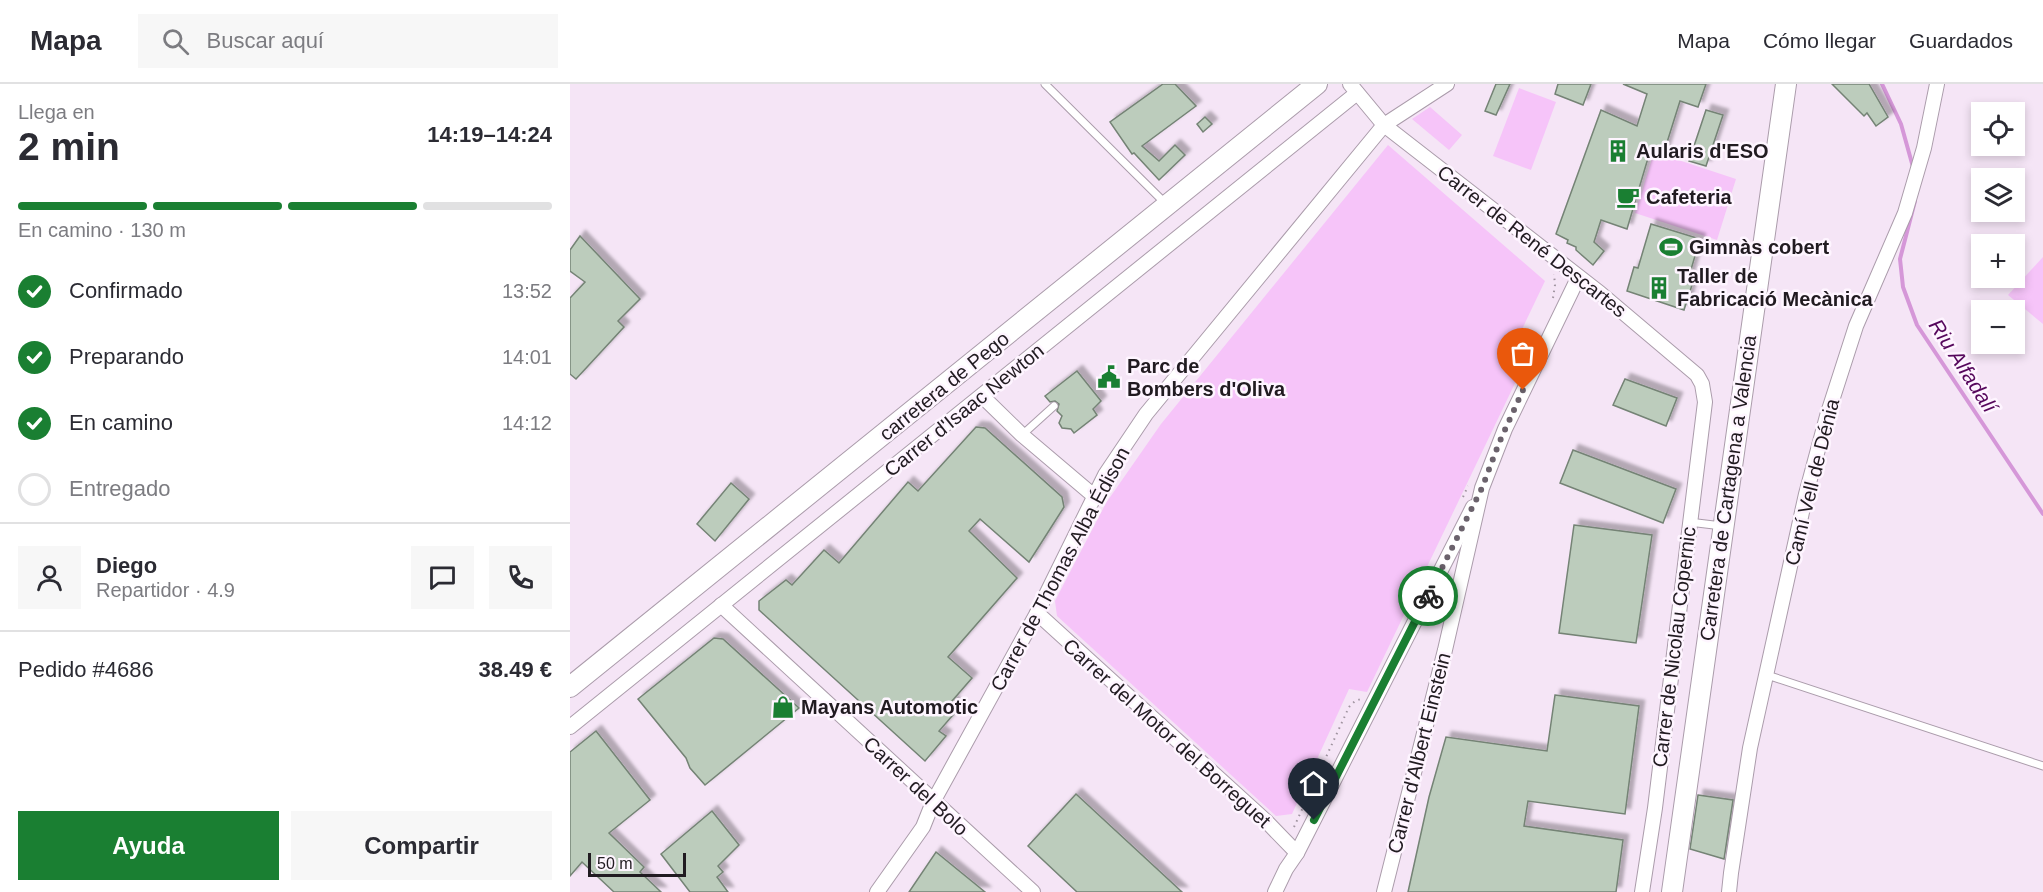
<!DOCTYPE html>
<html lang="es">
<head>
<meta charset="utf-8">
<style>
  :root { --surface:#fff; --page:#f7f7f7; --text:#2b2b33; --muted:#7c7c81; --line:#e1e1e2; --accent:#1a7f32 }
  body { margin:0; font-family:Helvetica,sans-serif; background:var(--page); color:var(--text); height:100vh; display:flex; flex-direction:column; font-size:22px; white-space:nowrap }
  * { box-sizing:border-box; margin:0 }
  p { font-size:20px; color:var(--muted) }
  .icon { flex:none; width:33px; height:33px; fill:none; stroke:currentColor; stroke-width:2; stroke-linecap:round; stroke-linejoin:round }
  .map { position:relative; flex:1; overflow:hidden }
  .sheet { display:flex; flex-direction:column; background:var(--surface); width:570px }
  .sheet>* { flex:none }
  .tools { position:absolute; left:1401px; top:18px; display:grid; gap:12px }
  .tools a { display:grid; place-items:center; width:54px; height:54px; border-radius:0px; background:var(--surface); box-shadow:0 3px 9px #0003; font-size:30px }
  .scale { position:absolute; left:18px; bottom:15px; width:98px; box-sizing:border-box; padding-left:6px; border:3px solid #211b21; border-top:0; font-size:16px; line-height:21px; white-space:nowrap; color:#211b21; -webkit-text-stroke:4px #fef5ff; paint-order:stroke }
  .pin { position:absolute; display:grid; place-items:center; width:51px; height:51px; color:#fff; margin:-62px -26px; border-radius:50% 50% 50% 0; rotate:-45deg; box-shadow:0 0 6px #0007 }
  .pin .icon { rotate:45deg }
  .courier { position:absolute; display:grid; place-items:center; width:60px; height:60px; margin:-30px; border:4px solid #1a7f32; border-radius:50%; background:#fff; color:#222; box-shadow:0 2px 8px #0007 }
  .summary em { font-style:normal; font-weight:800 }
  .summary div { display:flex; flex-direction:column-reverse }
  .summary { display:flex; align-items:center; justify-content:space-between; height:102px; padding:0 18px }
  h1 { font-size:39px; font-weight:800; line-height:45px }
  .bar { display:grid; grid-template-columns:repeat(4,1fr); gap:9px 6px; align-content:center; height:72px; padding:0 18px }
  .bar i { height:8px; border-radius:4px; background:var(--line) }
  .bar .active { background:var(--accent) }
  .bar p { grid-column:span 4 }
  .line { display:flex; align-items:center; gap:15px; padding:0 18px; border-top:2px solid var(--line) }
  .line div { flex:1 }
  .round { display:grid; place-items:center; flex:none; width:63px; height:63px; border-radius:0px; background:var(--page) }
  ol { padding:0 18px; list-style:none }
  li { display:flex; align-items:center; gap:18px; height:66px }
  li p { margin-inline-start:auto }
  li .icon { padding:6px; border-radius:50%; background:var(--accent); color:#fff; stroke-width:4 }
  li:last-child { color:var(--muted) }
  li i { width:33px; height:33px; border:3px solid var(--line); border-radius:50% }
  .action { display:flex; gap:12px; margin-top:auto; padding:12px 18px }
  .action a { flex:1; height:69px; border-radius:0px; background:var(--accent); color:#fff; font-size:24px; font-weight:800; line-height:69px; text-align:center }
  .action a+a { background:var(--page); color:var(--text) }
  header { display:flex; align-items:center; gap:36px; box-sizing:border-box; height:84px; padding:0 30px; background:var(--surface); border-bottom:2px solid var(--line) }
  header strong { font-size:28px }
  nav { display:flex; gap:33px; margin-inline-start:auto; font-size:21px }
  .search { width:420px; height:54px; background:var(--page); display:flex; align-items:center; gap:15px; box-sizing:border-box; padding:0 21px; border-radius:0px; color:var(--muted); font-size:22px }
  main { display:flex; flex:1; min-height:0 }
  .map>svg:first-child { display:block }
</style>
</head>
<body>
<header>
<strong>Mapa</strong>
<div class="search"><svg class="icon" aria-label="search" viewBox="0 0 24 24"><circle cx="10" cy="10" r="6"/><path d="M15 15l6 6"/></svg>Buscar aquí</div>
<nav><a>Mapa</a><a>Cómo llegar</a><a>Guardados</a></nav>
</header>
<main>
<section class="sheet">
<div class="summary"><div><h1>2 min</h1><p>Llega en</p></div><em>14:19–14:24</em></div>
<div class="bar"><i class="active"></i><i class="active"></i><i class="active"></i><i></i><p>En camino · 130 m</p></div>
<ol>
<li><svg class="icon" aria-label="check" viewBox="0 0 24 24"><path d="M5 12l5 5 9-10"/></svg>Confirmado<p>13:52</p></li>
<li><svg class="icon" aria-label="check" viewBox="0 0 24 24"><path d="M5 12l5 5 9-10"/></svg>Preparando<p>14:01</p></li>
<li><svg class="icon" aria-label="check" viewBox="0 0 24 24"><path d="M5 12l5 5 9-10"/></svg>En camino<p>14:12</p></li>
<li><i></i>Entregado</li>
</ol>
<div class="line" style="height:108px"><a class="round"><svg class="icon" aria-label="person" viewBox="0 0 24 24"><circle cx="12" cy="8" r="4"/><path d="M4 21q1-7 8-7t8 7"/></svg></a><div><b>Diego</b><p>Repartidor · 4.9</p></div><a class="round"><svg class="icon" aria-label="chat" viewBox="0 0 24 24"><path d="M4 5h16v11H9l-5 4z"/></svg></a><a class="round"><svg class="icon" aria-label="phone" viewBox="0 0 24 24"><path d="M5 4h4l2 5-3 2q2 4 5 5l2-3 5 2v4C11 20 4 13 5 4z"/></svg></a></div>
<div class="line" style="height:78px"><div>Pedido #4686</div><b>38.49 €</b></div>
<div class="action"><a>Ayuda</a><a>Compartir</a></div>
</section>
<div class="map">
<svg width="1473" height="808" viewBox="0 0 1473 808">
  <defs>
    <filter id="shadow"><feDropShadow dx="5.5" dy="-5.5" stdDeviation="1.5" flood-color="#0004"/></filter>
  </defs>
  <rect width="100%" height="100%" fill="#f5e5f6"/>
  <g fill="#f6c4f9">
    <path d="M 949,4 L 986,18 L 961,86 L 923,72 Z"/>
    <path d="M 860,23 L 892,51 L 879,66 L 842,35 Z"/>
    <path d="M 818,61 L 975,197 L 945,260 L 960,268 L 797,608 L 779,605 L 722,730 L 706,732 L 487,532 L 485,517 L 536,419 L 591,340 Z"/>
    <path d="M 1084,68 L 1166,95 L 1147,156 L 1065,129 Z"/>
    <path d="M 1473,173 L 1473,240 L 1438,211 Z"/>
  </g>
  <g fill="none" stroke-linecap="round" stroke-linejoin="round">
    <g stroke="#d597d8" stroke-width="4">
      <path d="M 1312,0 L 1331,40 L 1343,83"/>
      <path d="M 1345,117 L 1330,175 L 1333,203 L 1347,241 L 1473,430"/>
    </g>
  </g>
  <g fill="#bcccbc" stroke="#748375" stroke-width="1.5" filter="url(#shadow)">
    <path d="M 593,0 L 605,0 L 626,22 L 572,62 L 589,77 L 605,61 L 615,71 L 589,96 L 564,69 L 562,70 L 540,38 Z"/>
    <path d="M 926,0 L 940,0 L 926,31 L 915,27 Z"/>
    <path d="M 988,0 L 1021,0 L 1013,21 L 985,10 Z"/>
    <path d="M 1053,0 L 1136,0 L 1128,23 L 1110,17 L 1094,68 L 1081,64 L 1057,145 L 1031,136 L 1024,158 L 1034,167 L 1023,181 L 1006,166 L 1006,163 L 997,159 L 998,156 L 986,150 L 1031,26 L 1067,42 L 1077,10 Z"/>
    <path d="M 1262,0 L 1299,0 L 1318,33 L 1306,42 L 1297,29 L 1294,32 Z"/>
    <path d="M 1136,26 L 1153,31 L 1136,82 L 1119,77 Z"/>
    <path d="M 635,33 L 642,40 L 633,48 L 627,40 Z"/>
    <path d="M 1081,140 L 1130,155 L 1117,199 L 1122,201 L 1114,226 L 1057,207 L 1064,183 L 1068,184 Z"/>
    <path d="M 10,152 L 70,215 L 48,237 L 54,243 L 6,295 L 0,290 L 0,214 L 15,198 L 0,187 L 0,166 Z"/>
    <path d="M 507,287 L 531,317 L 523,325 L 527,331 L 504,349 L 501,345 L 492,344 L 489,339 L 492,332 L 487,327 L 489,320 L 485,317 L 480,318 L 475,312 Z"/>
    <path d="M 1055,295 L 1107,314 L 1096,342 L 1043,321 Z"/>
    <path d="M 406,343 L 415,344 L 492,413 L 494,423 L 459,478 L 410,435 L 399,447 L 447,494 L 378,573 L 402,594 L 382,617 L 389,624 L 369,647 L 376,652 L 355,677 L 189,526 L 189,517 L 216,496 L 222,501 L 254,466 L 269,479 L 338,398 L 348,407 Z"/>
    <path d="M 1003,366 L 1106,405 L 1093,439 L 990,399 Z"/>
    <path d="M 161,399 L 179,415 L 145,457 L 127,440 Z"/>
    <path d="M 1004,441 L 1082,451 L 1066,559 L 989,549 Z"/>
    <path d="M 144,554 L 153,555 L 229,624 L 135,701 L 120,684 L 116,674 L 68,615 Z"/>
    <path d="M 985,611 L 1069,622 L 1055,730 L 958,717 L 954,742 L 1053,756 L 1046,808 L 838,808 L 859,713 L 876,653 L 977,667 Z"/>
    <path d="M 26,647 L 80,716 L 39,749 L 74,783 L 70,788 L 91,808 L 44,808 L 12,778 L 0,792 L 0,668 Z"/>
    <path d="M 506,710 L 612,808 L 507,808 L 458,762 Z"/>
    <path d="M 1128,711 L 1163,716 L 1154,775 L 1120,765 Z"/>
    <path d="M 142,727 L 169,761 L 148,782 L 153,788 L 147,793 L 158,808 L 120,808 L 91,770 Z"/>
    <path d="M 366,768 L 415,808 L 339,808 Z"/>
  </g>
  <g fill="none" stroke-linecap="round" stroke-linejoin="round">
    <g stroke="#ab9cab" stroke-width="9">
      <g id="lane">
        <path d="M 475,0 L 596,120"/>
        <path d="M 452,351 L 484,322"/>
        <path d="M 1119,438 L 1152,442"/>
        <path d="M 1197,591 L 1473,682"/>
      </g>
    </g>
    <g stroke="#ab9cab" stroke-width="16">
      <g id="street">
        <path d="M 780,0 L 814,41 L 1030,209 L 1127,291 L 1132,300 L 1135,318 L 1085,724 L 1072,808"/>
        <path d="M 412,312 L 452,351 L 524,412"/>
        <path d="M 151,521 L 463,808"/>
        <path d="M 467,529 L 697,738 L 727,769"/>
        <path d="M 0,643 L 787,9"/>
        <path d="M 307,808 L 353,743 L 363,718 L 467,529 L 535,391 L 576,330 L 814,41 L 877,0"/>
        <path d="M 705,808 L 716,785 L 727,769 L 903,423"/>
        <path d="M 814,808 L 875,566 L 912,404 L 935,345 L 1008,194"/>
        <path d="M 1159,808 L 1161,789 L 1180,664 L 1236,410 L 1257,332 L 1286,242 L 1335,129 L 1354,64 L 1367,0"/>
      </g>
    </g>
    <g stroke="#ab9cab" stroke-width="22">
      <g id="secondary">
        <path d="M 0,603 L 747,0"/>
        <path d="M 1102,808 L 1216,0"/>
      </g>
    </g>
    <g stroke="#a094a0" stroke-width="2" stroke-dasharray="1.5 4.5" stroke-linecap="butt">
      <path d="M 983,214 L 985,201 L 984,190"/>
      <path d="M 893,413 L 898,402"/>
      <path d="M 724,743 L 779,623 L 785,617 L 791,615"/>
    </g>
    <use href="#lane" stroke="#fff" stroke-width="7"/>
    <use href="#street" stroke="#fff" stroke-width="14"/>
    <use href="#secondary" stroke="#fff" stroke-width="20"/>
  </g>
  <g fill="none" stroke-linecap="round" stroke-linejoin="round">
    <path stroke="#6b626c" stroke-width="6" stroke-dasharray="0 10.8" d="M 858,512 L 912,404 L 929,359 L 953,306"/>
    <path stroke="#1a7f32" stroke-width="8" d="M 744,736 L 858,512"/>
  </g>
  <defs>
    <g id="building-bare" transform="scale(1.8)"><path d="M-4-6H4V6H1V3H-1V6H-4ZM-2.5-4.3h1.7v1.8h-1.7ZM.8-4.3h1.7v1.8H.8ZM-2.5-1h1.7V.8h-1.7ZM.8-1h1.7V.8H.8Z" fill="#1a7f32" stroke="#fef5ff" stroke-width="2.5" paint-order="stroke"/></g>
    <g id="cafe-bare" transform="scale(1.8)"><path d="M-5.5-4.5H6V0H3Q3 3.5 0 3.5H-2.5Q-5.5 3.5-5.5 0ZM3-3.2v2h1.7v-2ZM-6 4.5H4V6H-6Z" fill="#1a7f32" stroke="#fef5ff" stroke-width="2.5" paint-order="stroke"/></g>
    <g id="stadium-bare" transform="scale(1.8)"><path d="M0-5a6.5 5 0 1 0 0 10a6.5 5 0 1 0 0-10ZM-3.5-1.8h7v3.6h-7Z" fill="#1a7f32" stroke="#fef5ff" stroke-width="2.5" paint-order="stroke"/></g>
    <g id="civic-bare" transform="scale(1.8)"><path d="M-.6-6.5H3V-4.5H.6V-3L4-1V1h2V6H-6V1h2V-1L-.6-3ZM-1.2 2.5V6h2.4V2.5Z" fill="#1a7f32" stroke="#fef5ff" stroke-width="2.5" paint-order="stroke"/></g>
    <g id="shop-bare" transform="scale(1.8)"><path d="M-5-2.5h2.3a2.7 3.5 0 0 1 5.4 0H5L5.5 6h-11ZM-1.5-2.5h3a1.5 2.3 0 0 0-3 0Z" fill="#1a7f32" stroke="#fef5ff" stroke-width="2.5" paint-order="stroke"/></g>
  </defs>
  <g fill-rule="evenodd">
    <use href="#building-bare" x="1048" y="67"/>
    <use href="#cafe-bare" x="1058" y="113"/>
    <use href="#stadium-bare" x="1101" y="163"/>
    <use href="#building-bare" x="1089" y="204"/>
    <use href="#civic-bare" x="539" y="293"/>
    <use href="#shop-bare" x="213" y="623"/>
  </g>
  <g text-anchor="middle" stroke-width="5" stroke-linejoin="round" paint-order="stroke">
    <g font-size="20" font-weight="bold" fill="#211b21" stroke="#fef5ff" text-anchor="start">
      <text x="1066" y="74">Aularis d'ESO</text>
      <text x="1076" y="120">Cafeteria</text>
      <text x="1119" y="170">Gimnàs cobert</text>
      <text x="1107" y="199">Taller de<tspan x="1107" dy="23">Fabricació Mecànica</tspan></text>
      <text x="557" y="289">Parc de<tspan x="557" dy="23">Bombers d'Oliva</tspan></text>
      <text x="231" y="630">Mayans Automotic</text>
    </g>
    <g font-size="20" fill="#211b21" stroke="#fef5ff">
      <text transform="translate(962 157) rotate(38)" y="7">Carrer de René Descartes</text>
      <text transform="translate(374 302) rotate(-39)" y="7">carretera de Pego</text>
      <text transform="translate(394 326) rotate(-39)" y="7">Carrer d'Isaac Newton</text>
      <text transform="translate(1242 398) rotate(-76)" y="7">Camí Vell de Dénia</text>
      <text transform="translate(1158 404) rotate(-82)" y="7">Carretera de Cartagena a Valencia</text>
      <text transform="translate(490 485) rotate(-62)" y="7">Carrer de Thomas Alba Édison</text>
      <text transform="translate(1104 563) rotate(-83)" y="7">Carrer de Nicolau Copernic</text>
      <text transform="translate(597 649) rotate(42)" y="7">Carrer del Motor del Borreguet</text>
      <text transform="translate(849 669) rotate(-76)" y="7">Carrer d'Albert Einstein</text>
      <text transform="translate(346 702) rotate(43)" y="7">Carrer del Bolo</text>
    </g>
    <g font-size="21" font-style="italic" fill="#56075c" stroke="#fef5ff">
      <text transform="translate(1393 282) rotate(57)" y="7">Riu Alfadalí</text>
    </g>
  </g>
</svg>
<div class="tools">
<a><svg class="icon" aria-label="locate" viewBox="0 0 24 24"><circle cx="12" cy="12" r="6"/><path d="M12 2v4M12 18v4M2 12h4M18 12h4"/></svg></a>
<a><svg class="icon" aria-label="layers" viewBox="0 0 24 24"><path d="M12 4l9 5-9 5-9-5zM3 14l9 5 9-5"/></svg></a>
<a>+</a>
<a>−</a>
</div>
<div class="scale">50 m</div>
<div class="pin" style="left:953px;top:306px;background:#ea580c"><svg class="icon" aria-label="bag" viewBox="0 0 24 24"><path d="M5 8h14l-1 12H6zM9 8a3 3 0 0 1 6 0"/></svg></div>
<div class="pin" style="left:744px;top:736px;background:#1f2937"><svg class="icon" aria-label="home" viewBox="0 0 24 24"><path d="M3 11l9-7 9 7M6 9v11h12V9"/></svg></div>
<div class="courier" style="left:858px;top:512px"><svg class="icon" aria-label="bike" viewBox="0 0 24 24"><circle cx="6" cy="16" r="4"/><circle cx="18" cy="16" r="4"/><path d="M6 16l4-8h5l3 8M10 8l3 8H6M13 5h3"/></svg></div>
</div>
</main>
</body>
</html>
